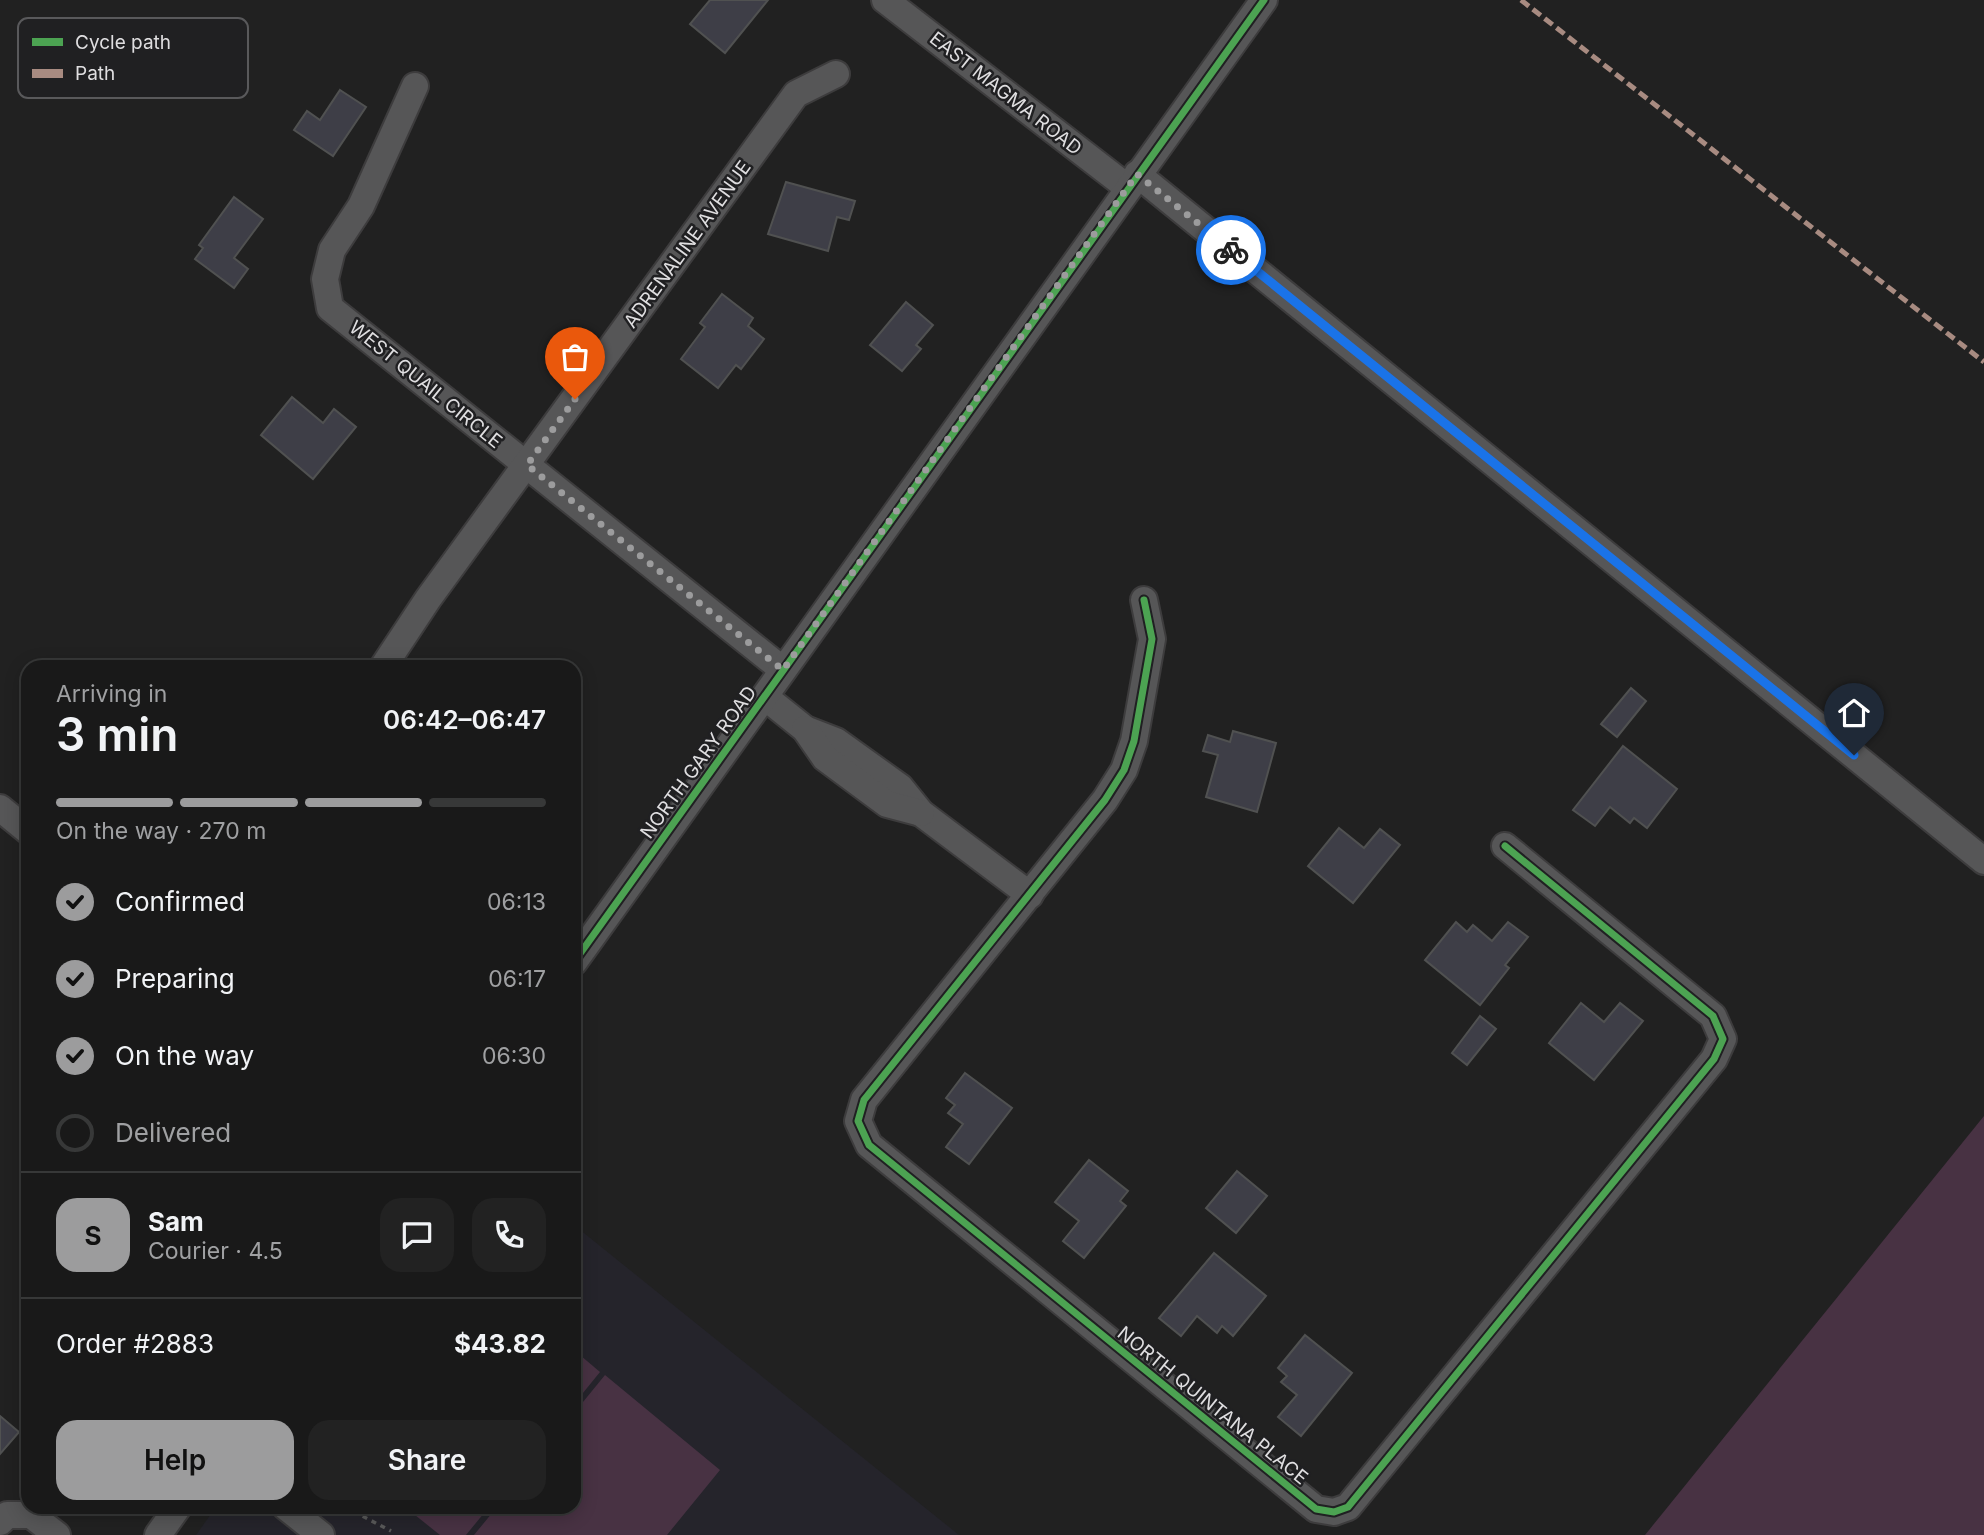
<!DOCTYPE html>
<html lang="en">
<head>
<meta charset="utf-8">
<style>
  :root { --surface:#191919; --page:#222; --text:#f1f3f6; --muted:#9fa0a2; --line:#373838; --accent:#9c9c9d }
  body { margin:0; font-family:Inter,sans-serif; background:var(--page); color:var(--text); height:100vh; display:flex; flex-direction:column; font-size:26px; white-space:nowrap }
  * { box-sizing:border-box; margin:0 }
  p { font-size:23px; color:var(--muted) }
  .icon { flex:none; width:38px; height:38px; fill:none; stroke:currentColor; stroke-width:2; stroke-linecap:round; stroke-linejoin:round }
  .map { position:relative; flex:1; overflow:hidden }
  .sheet { position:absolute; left:21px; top:660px; width:560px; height:854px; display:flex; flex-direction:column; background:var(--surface); border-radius:21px; box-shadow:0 4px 18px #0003,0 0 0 2px var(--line) }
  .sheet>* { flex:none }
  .pin { position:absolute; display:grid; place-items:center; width:60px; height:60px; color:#fff; margin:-72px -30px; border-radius:50% 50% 50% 0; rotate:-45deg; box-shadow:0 0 7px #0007 }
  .pin .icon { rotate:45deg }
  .courier { position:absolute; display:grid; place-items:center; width:70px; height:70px; margin:-35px; border:5px solid #1a73e8; border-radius:50%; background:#fff; color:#222; box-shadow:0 2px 9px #0007 }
  .headline em { font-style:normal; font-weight:600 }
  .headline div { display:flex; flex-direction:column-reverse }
  .headline { display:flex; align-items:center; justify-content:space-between; height:119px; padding:0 35px }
  h1 { font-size:46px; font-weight:600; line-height:52px }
  .bar { display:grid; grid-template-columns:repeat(4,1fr); gap:10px 7px; align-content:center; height:84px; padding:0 35px }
  .bar i { height:9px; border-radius:5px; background:var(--line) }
  .bar .on { background:var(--accent) }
  .bar p { grid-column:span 4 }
  .line { display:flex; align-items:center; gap:18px; padding:0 35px; border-top:2px solid var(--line) }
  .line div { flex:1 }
  .round { display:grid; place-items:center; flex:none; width:74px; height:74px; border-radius:21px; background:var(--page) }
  ol { padding:0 35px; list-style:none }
  li { display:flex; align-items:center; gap:21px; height:77px }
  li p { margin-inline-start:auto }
  li .icon { padding:7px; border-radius:50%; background:var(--accent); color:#111; stroke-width:4 }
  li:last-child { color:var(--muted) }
  li i { width:38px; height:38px; border:4px solid var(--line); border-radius:50% }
  .action { display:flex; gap:14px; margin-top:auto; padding:14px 35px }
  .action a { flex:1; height:80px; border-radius:21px; background:var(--accent); color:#111; font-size:28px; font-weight:600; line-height:80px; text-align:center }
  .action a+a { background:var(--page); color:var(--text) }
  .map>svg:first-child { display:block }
</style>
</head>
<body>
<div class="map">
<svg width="1984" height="1535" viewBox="0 0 1984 1535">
  <rect width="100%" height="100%" fill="#212121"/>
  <path fill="#25242b" d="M 574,1225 L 959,1535 L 196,1535 L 216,1507 L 574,1507 Z"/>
  <g fill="#483243">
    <path d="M 1984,1116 L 1984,1535 L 1645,1535 Z"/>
    <path d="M 574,1350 L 600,1372 L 574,1404 Z"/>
    <path d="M 605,1375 L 720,1470 L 667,1535 L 474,1535 L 497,1507 L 574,1507 L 574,1413 Z"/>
    <path d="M 405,1507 L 489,1507 L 466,1535 L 440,1535 Z"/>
  </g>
  <g fill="#3e3e47" stroke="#505151" stroke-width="2">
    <path d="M 710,0 L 768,0 L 725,53 L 690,24 Z"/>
    <path d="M 340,90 L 366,107 L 333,156 L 294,130 L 307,111 L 320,120 Z"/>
    <path d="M 786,182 L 855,201 L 849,220 L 837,217 L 828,251 L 768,234 Z"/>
    <path d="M 234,197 L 263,219 L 234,258 L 248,269 L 234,288 L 195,259 L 203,248 L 199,245 Z"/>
    <path d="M 722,294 L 753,318 L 748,326 L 764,339 L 741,369 L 736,365 L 718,388 L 681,359 L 705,327 L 700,323 Z"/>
    <path d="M 906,302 L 933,325 L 916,345 L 921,349 L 902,371 L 870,345 Z"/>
    <path d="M 292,397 L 323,423 L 334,409 L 356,427 L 313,479 L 261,435 Z"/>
    <path d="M 1631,688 L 1646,701 L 1617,737 L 1601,724 Z"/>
    <path d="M 1233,731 L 1276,743 L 1257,812 L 1206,797 L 1218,755 L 1203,751 L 1208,735 L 1230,742 Z"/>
    <path d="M 1623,746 L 1677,789 L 1647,828 L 1634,818 L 1630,823 L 1610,807 L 1595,826 L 1573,810 Z"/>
    <path d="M 1339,828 L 1364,848 L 1380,829 L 1400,845 L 1353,903 L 1308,866 Z"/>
    <path d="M 1456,922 L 1467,932 L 1473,925 L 1492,941 L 1508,922 L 1528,937 L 1505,965 L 1509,968 L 1480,1005 L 1425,960 Z"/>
    <path d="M 1581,1003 L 1604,1022 L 1620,1003 L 1643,1021 L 1594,1080 L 1549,1043 Z"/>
    <path d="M 1480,1016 L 1496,1029 L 1467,1065 L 1452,1053 Z"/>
    <path d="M 965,1073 L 1012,1108 L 969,1164 L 946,1147 L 963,1124 L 948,1113 L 955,1105 L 946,1098 Z"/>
    <path d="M 1089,1160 L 1128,1191 L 1120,1201 L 1126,1206 L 1084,1258 L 1063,1241 L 1079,1221 L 1055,1202 Z"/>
    <path d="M 1237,1171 L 1267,1196 L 1236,1233 L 1206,1208 Z"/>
    <path d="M 1214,1253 L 1266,1296 L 1233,1336 L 1222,1326 L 1217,1333 L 1197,1316 L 1181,1336 L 1159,1318 Z"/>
    <path d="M 1305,1335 L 1352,1373 L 1301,1436 L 1278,1417 L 1297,1395 L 1281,1382 L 1287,1376 L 1278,1368 Z"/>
    <path d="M 0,1416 L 19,1432 L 0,1454 Z"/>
  </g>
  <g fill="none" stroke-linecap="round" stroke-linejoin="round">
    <g stroke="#3d3c3d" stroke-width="30">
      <g id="minor">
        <path d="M 885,0 L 1127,187"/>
        <path d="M 415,86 L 361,206 L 332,250 L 325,279 L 330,308 L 783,670"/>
        <path d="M 1137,174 L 1984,861"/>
        <path d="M 1144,600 L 1152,639 L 1134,741 L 1124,770 L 1105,800 L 864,1100 L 858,1121 L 869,1145 L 1316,1509 L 1334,1512 L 1348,1507 L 1714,1059 L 1723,1039 L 1713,1016 L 1505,846"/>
        <path d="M 383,667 L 428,599 L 796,94 L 836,74"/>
        <path d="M 765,697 L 805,729 L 836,741 L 900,787 L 921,813 L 1030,895"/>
        <path d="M 805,729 L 825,758 L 887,804 L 921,813"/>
        <path d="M 0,808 L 28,831"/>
        <path d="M 574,962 L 1264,0"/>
        <path d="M 286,1507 L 321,1535"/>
        <path d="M 0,1522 L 7,1515 L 31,1515 L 57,1535"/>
        <path d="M 158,1535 L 178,1507"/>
      </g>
    </g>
    <path stroke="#595959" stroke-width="3.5" stroke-dasharray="5 5" stroke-linecap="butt" d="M 345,1507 L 391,1531"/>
    <use href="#minor" stroke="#565657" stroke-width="26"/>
    <path stroke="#a88b81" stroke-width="5" stroke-dasharray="10 5" stroke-linecap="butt" d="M 1521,0 L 1984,362"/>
    <g stroke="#202022" stroke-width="11">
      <g id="cycleway">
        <path d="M 1144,600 L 1152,639 L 1134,741 L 1124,770 L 1105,800 L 864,1100 L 858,1121 L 869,1145 L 1316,1509 L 1334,1512 L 1348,1507 L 1714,1059 L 1723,1039 L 1713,1016 L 1505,846"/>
        <path d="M 574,962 L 1264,0"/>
      </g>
    </g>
    <use href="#cycleway" stroke="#4ca352" stroke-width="7"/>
  </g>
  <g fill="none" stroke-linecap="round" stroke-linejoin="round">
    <path stroke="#9c9c9d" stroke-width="7" stroke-dasharray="0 12.6" d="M 575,399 L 527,465 L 783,670 L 1137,174 L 1231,250"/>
    <path stroke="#1a73e8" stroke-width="9" d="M 1231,250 L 1854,755"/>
  </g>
  <g text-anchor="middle" stroke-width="5" stroke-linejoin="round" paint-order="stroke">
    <g font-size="19" fill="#dfdee0" stroke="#202022">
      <text transform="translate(1006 93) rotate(38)" y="7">EAST MAGMA ROAD</text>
      <text transform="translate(687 244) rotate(-54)" y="7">ADRENALINE AVENUE</text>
      <text transform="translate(426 384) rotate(39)" y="7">WEST QUAIL CIRCLE</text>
      <text transform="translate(698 762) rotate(-54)" y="7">NORTH GARY ROAD</text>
      <text transform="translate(1213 1405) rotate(39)" y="7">NORTH QUINTANA PLACE</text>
    </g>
  </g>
  <rect x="18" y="18" width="230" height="80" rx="10" fill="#202022" stroke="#59595b" stroke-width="2"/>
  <rect x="32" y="38" width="31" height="8" fill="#4ca352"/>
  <rect x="32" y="69" width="31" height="9" fill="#a88b81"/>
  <g font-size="19" fill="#dfdee0">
    <text x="75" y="49">Cycle path</text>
    <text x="75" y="80">Path</text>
  </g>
</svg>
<div class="pin" style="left:575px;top:399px;background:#ea580c"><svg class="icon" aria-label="bag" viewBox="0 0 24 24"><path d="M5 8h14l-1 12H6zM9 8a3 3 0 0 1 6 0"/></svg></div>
<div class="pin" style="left:1854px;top:755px;background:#1f2937"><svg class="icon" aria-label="home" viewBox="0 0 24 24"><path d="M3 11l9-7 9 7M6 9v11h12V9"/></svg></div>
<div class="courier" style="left:1231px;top:250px"><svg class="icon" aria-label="bike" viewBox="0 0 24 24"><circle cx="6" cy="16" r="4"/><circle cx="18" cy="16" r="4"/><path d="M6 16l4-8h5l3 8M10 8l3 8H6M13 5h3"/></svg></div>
<section class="sheet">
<div class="headline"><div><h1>3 min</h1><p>Arriving in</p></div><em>06:42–06:47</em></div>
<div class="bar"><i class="on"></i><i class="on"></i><i class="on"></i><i></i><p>On the way · 270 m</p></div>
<ol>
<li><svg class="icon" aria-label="check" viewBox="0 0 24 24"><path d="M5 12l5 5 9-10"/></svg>Confirmed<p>06:13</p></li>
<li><svg class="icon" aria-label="check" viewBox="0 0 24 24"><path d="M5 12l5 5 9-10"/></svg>Preparing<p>06:17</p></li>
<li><svg class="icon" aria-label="check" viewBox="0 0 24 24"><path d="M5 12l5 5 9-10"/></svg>On the way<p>06:30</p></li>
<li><i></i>Delivered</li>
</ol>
<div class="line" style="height:126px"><b class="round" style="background:var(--accent);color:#111">S</b><div><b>Sam</b><p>Courier · 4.5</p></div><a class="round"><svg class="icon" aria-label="chat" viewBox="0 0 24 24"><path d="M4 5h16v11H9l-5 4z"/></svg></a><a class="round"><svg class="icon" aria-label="phone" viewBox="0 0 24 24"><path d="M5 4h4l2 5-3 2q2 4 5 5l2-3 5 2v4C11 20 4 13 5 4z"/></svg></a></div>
<div class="line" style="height:91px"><div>Order #2883</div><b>$43.82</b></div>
<div class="action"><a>Help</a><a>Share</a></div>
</section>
</div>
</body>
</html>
